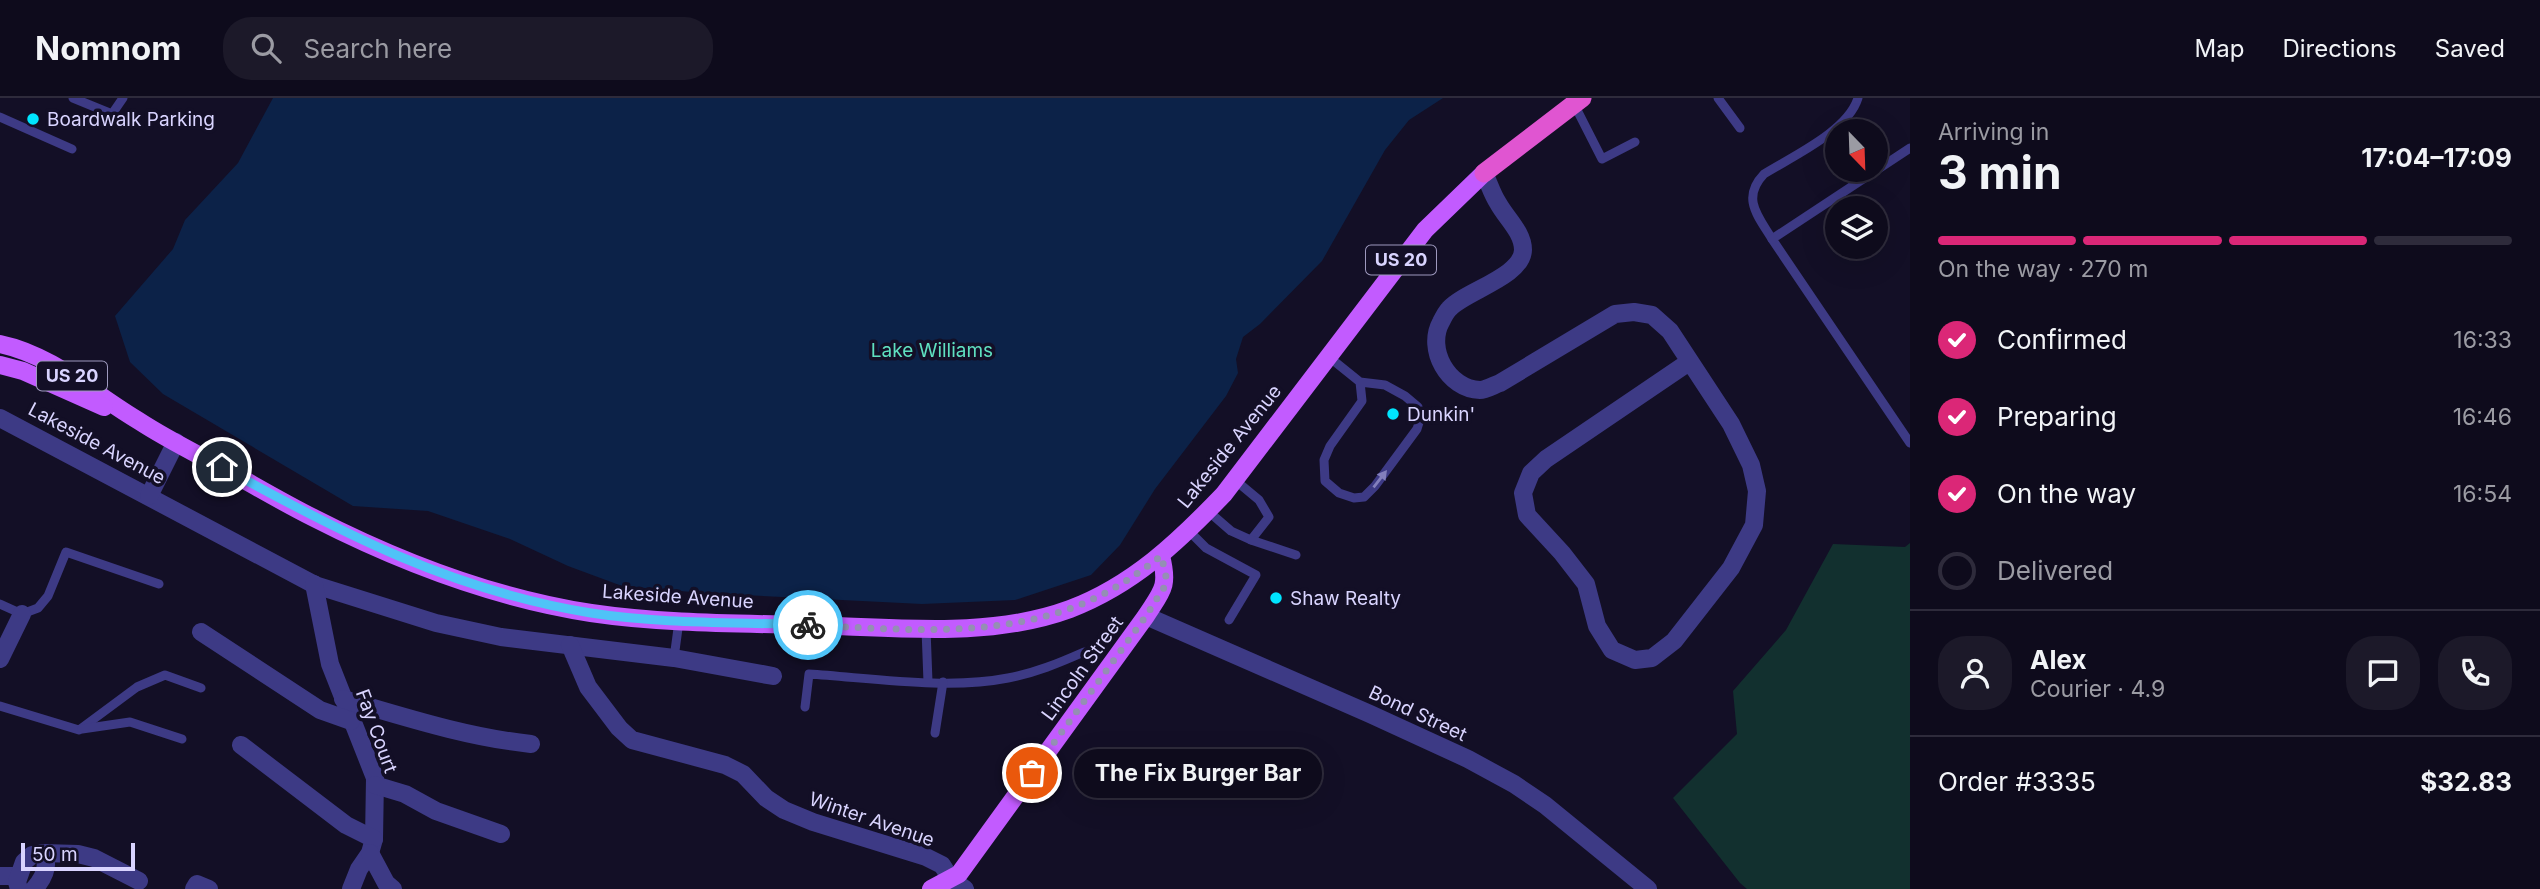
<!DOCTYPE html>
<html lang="en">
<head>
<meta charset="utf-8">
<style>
  :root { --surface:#0e0b1c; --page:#1c1929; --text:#f1f3f6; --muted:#9b9ba3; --line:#2e2b3b; --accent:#db2777 }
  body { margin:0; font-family:Inter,sans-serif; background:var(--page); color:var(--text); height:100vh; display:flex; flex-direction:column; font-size:26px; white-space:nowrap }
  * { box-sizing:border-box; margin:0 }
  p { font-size:23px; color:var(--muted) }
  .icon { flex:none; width:38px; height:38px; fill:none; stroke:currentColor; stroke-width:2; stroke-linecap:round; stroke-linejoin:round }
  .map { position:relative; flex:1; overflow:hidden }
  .details { display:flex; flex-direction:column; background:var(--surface); width:630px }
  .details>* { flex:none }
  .needle { width:46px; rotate:157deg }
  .tools { position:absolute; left:1825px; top:21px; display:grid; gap:14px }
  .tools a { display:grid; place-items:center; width:63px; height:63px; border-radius:50%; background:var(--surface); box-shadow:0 7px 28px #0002,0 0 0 2px var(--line); font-size:35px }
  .scale { position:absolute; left:21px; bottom:18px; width:114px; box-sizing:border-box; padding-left:7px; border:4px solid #d9d4ff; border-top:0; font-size:19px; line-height:24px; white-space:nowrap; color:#d9d4ff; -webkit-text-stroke:5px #130f26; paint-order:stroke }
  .pin { position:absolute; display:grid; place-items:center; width:60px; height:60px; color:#fff; margin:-30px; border:4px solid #fff; border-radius:50%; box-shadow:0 2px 7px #0007 }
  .courier { position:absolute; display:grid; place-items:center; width:70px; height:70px; margin:-35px; border:5px solid #4fc3f7; border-radius:50%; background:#fff; color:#222; box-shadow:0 2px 9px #0007 }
  .bubble { position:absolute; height:49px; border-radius:24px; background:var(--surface); box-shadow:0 7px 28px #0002,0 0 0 2px var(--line); font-size:23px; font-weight:700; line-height:49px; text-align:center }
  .headline em { font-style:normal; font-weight:700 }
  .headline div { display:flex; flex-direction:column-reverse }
  .headline { display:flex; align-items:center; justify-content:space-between; height:119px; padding:0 28px }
  h1 { font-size:46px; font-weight:700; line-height:52px }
  .bar { display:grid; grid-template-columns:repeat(4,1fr); gap:10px 7px; align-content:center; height:84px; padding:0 28px }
  .bar i { height:9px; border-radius:5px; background:var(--line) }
  .bar .current { background:var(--accent) }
  .bar p { grid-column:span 4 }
  .line { display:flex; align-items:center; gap:18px; padding:0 28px; border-top:2px solid var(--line) }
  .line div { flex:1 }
  .round { display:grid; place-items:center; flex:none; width:74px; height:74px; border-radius:28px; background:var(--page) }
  ol { padding:0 28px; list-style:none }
  li { display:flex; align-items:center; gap:21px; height:77px }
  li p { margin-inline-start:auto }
  li .icon { padding:7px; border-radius:50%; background:var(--accent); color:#fff; stroke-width:4 }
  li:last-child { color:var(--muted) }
  li i { width:38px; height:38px; border:4px solid var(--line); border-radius:50% }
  header { display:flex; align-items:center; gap:42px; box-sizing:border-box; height:98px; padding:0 35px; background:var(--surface); border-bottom:2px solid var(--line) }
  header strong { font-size:33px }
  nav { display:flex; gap:38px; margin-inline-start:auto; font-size:24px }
  .search { width:490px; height:63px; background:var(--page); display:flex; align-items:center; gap:18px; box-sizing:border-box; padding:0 24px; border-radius:28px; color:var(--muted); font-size:26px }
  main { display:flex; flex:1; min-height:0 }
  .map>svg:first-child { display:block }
</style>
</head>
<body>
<header>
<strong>Nomnom</strong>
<div class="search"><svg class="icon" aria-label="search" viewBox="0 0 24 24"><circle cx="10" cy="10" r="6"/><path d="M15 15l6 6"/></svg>Search here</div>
<nav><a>Map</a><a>Directions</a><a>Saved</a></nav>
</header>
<main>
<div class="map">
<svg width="1910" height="791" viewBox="0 0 1910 791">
  <rect width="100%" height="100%" fill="#130f26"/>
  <path fill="#12302f" d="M 1910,445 L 1910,791 L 1747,791 L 1740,785 L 1673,700 L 1737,636 L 1733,593 L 1786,532 L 1833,446 L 1905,449 Z"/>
  <path fill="#0c2248" d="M 273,0 L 1443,0 L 1409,22 L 1385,52 L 1322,163 L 1260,226 L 1243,239 L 1236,261 L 1238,275 L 1226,298 L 1155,391 L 1120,447 L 1091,477 L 1015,502 L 922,506 L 704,495 L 622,488 L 568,468 L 510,441 L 428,413 L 353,408 L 163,296 L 130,264 L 115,218 L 173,151 L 185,122 L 238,65 Z"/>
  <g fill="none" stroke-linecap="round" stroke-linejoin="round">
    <g stroke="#3d3a85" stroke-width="9">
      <path d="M 73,0 L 112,16 L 123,0"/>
      <path d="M 1718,0 L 1740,30"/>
      <path d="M 1858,0 C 1848,33 1793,58 1764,76 C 1741,100 1758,118 1772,141 L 1910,345"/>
      <path d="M 1574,6 L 1602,61 L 1635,44"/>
      <path d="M 0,19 L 72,51"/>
      <path d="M 1772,141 L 1910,50"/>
      <path d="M 1329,259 L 1360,284 L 1385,287 L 1405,298 L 1418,309 L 1421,318 L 1417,331 L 1375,388 L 1364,399 L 1354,400 L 1339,395 L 1325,383 L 1324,362 L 1330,348 L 1362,303 L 1360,284"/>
      <path d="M 1208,413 L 1231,433 L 1251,442 L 1269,419 L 1259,402 L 1235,382"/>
      <path d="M 1189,433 L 1206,450 L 1256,477 L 1229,522"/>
      <path d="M 1251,442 L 1296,457"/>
      <path d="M 0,506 L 22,516 L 38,510 L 48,498 L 66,454 L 159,486"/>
      <path d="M 926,531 L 928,584"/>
      <path d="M 674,560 L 679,523"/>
      <path d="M 0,608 L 79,632 L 137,589 L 165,577 L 201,590"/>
      <path d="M 805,609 L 809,576 C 871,580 948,592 1008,580 C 1035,575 1059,565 1084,554"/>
      <path d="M 82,631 L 130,624 L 182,641"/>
      <path d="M 935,635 L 943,584"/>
    </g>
    <g stroke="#3d3a85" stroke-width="18">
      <path d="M 1484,75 C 1489,85 1492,96 1498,105 C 1506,120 1523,134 1523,152 C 1522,179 1465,193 1449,211 C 1446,214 1443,220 1441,224 C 1426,251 1448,291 1480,292 C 1486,292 1494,287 1500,285 L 1615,216 L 1634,214 L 1652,217 L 1670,233 L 1731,326 L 1751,367 L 1757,393 L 1754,427 L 1731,470 L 1674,543 L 1652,560 L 1635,562 L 1612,552 L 1597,528 L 1586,486 L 1562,455 L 1527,417 L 1523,395 L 1531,375 L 1546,361 L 1689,264"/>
      <path d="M 0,320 L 315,487 L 436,525 L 501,539 L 674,560 L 773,578"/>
      <path d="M 149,398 L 176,344"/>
      <path d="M 314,486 L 330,566 L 375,680 L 374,741 L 370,755 L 359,771 L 351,791"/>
      <path d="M 1146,518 L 1370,616 L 1468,661 L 1514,686 L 1545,707 L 1648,791"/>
      <path d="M 201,534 L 320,612 L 351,623"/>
      <path d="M 570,547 L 588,589 L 619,630 L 632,642 L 725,667 L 743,676 L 766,700 L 784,712 L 813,724 L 926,759 L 942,767 L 951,781 L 965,791"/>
      <path d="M 0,561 L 22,516"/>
      <path d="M 343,601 C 405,619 466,639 531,646"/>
      <path d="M 241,647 L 346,727 L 374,741"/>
      <path d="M 375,687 L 405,696 L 436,713 L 501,736"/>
      <path d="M 370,755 L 386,785 L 393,791"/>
      <path d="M 0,778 L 18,778"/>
      <path d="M 19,791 L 17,784 L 24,764 L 32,757 L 43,755 L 78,756 L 94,760 L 139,783"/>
      <path d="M 34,791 C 44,780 50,768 43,755"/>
      <path d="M 194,791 L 197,786 L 209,791"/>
    </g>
    <g stroke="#c25bff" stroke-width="18">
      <path d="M 0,246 C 53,257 93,296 139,323 C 165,340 193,354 221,369 C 252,386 282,404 314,420 C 402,465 494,500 591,515 C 672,527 756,525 838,528 C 914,531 997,538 1070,511 C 1133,487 1178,444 1224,396 L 1425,132 L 1484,75"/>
      <path d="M 0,267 L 23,273 L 104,309"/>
      <path d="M 931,791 L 959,776 L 1146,518 C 1162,493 1169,489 1161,458"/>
    </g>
    <path stroke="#e055d1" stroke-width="19" d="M 1484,75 L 1582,0"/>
  </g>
  <defs><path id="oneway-solid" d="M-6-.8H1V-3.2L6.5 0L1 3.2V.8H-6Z" transform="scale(1.75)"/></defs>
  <use fill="#837fbc" href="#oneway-solid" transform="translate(1380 381) rotate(-52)"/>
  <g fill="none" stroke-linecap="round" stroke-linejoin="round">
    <path stroke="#948fb3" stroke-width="7" stroke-dasharray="0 12.6" d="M 808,527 C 894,531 987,540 1069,511 C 1103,499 1133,480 1161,458 L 1166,476 L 1165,488 L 1146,518 L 1032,675"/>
    <path stroke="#4fc3f7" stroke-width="9" d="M 222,369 C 341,435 454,493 591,515 C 662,526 736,524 808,527"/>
  </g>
  <g fill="#00e5ff" stroke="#130f26" stroke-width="2.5">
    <circle cx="33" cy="21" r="7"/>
    <circle cx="1393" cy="316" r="7"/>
    <circle cx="1276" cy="500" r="7"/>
  </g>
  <g text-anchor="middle" stroke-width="7" stroke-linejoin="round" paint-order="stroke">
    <g fill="#130f26" stroke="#9e99be" stroke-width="2">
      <rect x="1366" y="147.5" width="70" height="29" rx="5"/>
      <rect x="37" y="263.5" width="70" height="29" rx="5"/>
    </g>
    <g font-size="18" font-weight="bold" fill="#d9d4ff">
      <text x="1401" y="168">US 20</text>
      <text x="72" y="284">US 20</text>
    </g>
    <g font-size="19" fill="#d9d4ff" stroke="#130f26" text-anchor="start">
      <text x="47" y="28">Boardwalk Parking</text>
      <text x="1407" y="323">Dunkin'</text>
      <text x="1290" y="507">Shaw Realty</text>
    </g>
    <g font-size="19" fill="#5fe0c0" stroke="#130f26">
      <text x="932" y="259">Lake Williams</text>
    </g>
    <g font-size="19" fill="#d9d4ff" stroke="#130f26">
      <text transform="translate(97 345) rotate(28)" y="7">Lakeside Avenue</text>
      <text transform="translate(1229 348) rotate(-51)" y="7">Lakeside Avenue</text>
      <text transform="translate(678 498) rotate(4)" y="7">Lakeside Avenue</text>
      <text transform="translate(1082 570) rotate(-54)" y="7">Lincoln Street</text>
      <text transform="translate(1418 615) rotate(25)" y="7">Bond Street</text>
      <text transform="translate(377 633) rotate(70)" y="7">Fay Court</text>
      <text transform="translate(872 721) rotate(19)" y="7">Winter Avenue</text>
    </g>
  </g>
</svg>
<div class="tools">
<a><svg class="needle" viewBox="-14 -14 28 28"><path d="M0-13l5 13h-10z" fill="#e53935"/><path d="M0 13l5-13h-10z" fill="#9b9ba3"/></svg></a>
<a><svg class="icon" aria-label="layers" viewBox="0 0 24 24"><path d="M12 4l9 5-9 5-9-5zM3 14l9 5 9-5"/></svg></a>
</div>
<div class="scale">50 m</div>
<div class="pin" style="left:1032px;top:675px;background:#ea580c"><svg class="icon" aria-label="bag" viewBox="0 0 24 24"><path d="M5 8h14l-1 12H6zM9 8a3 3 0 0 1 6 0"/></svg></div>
<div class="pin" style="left:222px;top:369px;background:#1f2937"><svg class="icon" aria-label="home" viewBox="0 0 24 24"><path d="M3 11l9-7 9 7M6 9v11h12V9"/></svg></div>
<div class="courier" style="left:808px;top:527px"><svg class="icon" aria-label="bike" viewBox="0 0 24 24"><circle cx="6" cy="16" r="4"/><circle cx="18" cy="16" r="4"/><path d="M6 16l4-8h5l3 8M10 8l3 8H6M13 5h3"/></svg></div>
<div class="bubble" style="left:1074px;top:651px;width:248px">The Fix Burger Bar</div>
</div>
<section class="details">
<div class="headline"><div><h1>3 min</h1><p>Arriving in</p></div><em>17:04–17:09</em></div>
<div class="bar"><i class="current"></i><i class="current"></i><i class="current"></i><i></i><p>On the way · 270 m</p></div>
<ol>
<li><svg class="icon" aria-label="check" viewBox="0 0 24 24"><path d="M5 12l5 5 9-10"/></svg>Confirmed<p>16:33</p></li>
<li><svg class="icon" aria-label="check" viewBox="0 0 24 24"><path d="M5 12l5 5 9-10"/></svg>Preparing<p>16:46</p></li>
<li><svg class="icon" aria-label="check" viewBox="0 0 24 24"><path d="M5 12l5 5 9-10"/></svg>On the way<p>16:54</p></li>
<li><i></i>Delivered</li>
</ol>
<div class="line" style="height:126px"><a class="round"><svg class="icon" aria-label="person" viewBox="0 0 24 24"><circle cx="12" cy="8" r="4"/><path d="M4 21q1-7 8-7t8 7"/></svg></a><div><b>Alex</b><p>Courier · 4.9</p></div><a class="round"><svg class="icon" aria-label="chat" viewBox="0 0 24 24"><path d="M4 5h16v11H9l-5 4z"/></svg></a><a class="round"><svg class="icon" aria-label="phone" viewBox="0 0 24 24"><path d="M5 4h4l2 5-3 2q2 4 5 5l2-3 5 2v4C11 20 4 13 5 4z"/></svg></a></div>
<div class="line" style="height:91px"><div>Order #3335</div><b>$32.83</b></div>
</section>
</main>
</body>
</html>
